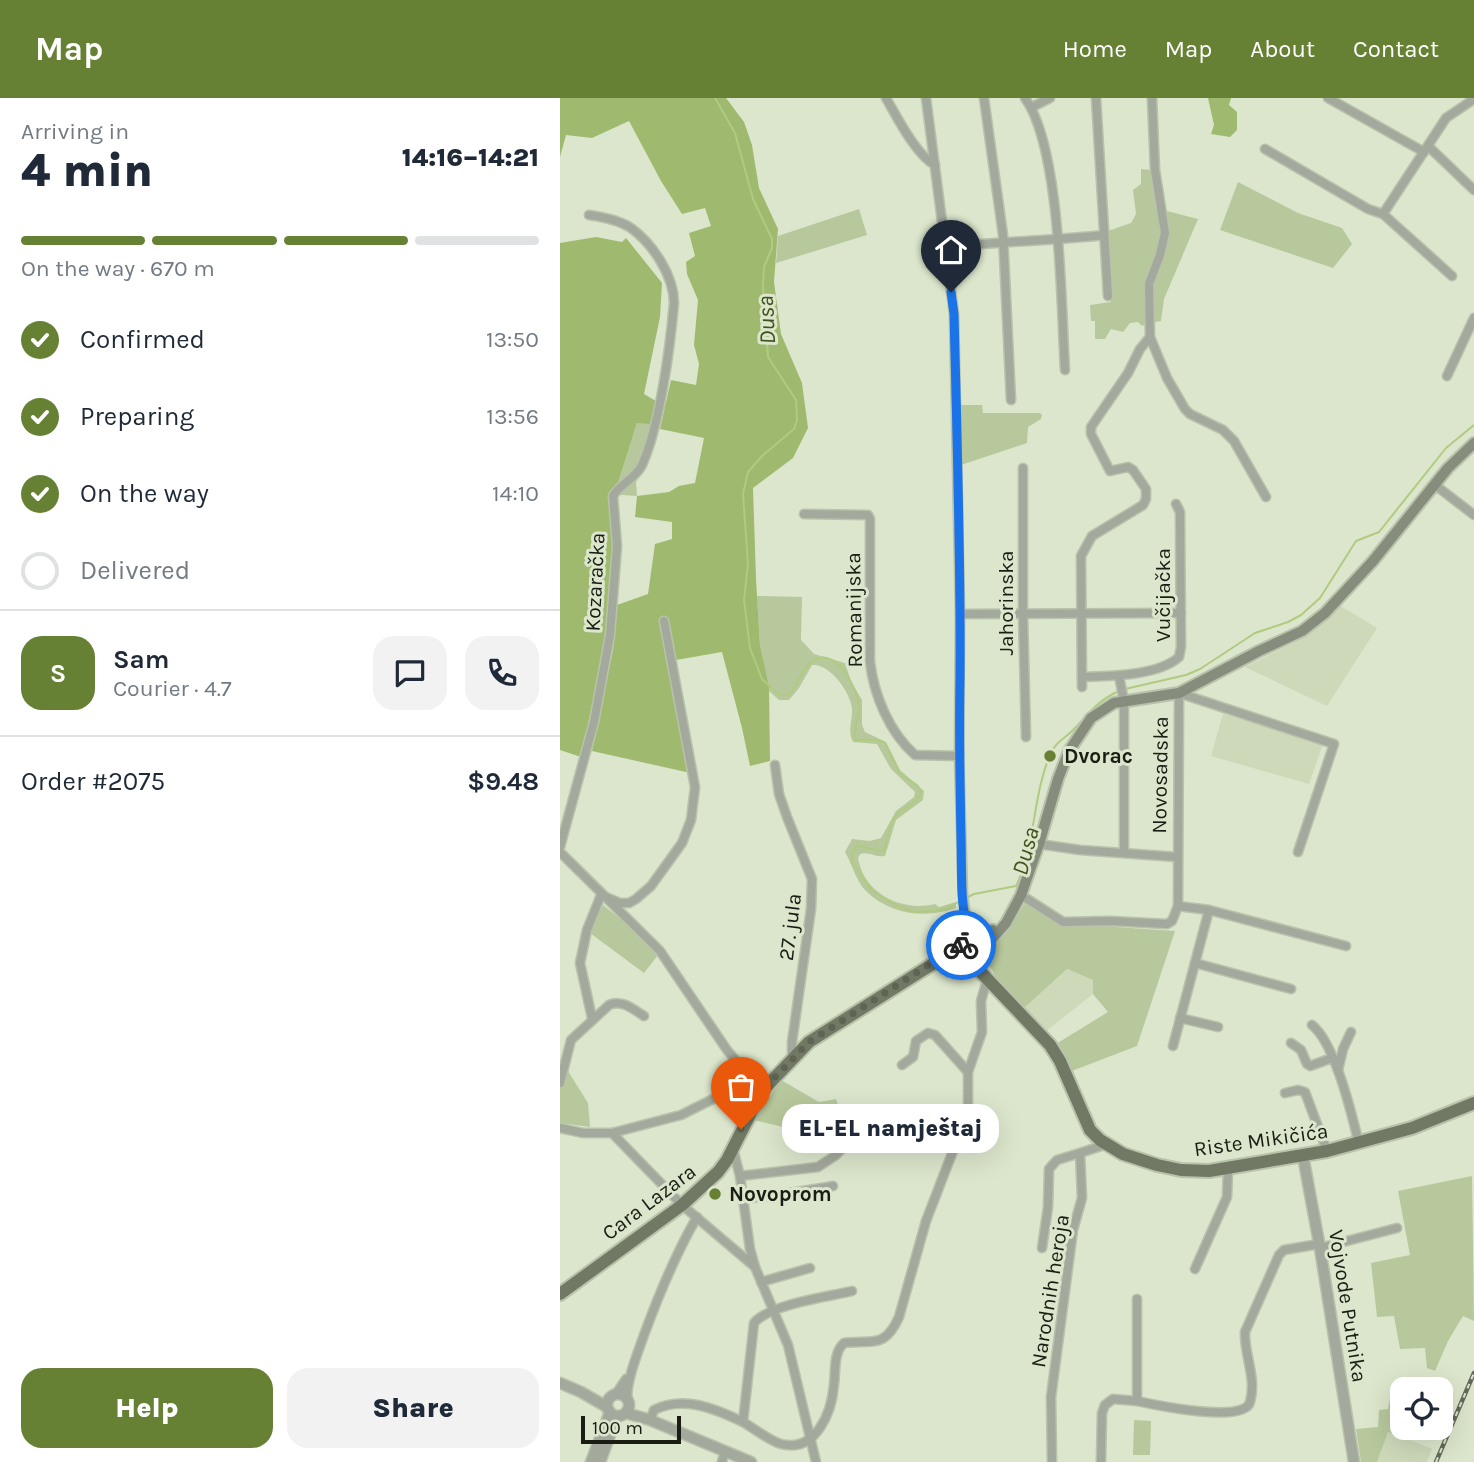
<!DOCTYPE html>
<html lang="en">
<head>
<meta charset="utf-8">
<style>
  :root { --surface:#fff; --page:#f2f2f3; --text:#1f2937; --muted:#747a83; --line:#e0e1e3; --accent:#678134 }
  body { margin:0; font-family:Karla,sans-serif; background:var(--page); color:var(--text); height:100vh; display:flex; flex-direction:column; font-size:26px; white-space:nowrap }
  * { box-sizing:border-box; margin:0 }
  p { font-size:23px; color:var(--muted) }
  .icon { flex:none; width:38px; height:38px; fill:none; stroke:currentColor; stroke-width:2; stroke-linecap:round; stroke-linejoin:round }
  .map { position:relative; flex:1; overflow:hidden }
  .sheet { display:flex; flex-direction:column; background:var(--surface); width:560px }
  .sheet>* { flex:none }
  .tools { position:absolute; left:830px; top:1279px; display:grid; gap:14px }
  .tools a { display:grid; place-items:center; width:63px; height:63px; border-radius:14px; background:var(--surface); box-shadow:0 7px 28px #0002; font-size:35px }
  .scale { position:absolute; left:21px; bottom:18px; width:100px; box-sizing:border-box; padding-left:7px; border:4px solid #1a1d14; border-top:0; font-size:19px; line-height:24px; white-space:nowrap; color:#1a1d14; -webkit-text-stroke:5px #dce6cc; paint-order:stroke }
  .pin { position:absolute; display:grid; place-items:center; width:60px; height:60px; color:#fff; margin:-72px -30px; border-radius:50% 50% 50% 0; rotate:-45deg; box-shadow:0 0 7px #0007 }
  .pin .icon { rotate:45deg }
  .courier { position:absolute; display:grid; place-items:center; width:70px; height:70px; margin:-35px; border:5px solid #1a73e8; border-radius:50%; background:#fff; color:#222; box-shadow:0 2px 9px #0007 }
  .bubble { position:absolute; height:49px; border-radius:21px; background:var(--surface); box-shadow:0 7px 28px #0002; font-size:23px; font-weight:800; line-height:49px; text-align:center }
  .headline em { font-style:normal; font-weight:800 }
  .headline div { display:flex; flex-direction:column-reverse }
  .headline { display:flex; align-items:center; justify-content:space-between; height:119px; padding:0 21px }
  h1 { font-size:46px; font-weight:800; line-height:52px }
  .bar { display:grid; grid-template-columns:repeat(4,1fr); gap:10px 7px; align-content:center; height:84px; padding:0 21px }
  .bar i { height:9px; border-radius:5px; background:var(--line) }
  .bar .active { background:var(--accent) }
  .bar p { grid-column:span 4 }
  .line { display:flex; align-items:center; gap:18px; padding:0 21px; border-top:2px solid var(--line) }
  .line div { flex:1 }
  .round { display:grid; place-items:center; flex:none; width:74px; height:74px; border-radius:21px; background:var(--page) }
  ol { padding:0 21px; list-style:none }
  li { display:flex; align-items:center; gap:21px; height:77px }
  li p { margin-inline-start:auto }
  li .icon { padding:7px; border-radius:50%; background:var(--accent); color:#fff; stroke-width:4 }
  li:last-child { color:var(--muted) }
  li i { width:38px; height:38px; border:4px solid var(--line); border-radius:50% }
  .button { display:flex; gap:14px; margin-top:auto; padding:14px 21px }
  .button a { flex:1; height:80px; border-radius:21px; background:var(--accent); color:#fff; font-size:28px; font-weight:800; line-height:80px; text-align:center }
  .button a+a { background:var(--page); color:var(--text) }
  header { display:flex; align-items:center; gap:42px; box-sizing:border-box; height:98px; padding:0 35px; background:var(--accent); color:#fff }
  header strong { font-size:33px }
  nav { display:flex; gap:38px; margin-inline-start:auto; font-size:24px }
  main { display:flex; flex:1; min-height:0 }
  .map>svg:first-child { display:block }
</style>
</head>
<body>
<header>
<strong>Map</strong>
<nav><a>Home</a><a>Map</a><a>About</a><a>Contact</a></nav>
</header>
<main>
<section class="sheet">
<div class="headline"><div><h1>4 min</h1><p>Arriving in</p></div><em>14:16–14:21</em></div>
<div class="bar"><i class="active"></i><i class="active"></i><i class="active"></i><i></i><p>On the way · 670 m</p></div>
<ol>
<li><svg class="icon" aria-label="check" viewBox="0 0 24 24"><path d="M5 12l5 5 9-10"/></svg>Confirmed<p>13:50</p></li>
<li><svg class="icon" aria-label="check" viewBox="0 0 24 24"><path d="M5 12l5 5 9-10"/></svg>Preparing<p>13:56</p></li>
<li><svg class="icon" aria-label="check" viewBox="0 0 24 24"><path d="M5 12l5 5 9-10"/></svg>On the way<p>14:10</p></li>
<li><i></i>Delivered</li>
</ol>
<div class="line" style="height:126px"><b class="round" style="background:var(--accent);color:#fff">S</b><div><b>Sam</b><p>Courier · 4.7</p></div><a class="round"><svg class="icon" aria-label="chat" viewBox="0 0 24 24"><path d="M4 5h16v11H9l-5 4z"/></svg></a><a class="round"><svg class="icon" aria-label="phone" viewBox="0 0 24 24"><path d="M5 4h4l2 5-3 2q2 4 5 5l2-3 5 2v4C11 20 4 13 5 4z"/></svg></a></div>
<div class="line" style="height:91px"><div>Order #2075</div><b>$9.48</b></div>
<div class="button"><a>Help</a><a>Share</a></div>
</section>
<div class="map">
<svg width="914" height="1364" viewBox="0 0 914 1364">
  <rect width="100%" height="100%" fill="#dce6cc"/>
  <g fill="#cdd9b9">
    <path d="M 779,507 L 817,530 L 767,608 L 685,569 L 745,539 L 759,528 Z"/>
    <path d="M 663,616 L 763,646 L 749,686 L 651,658 Z"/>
    <path d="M 507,871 L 533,882 L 533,896 L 485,934 L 463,911 Z"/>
    <path d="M 828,1333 L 872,1351 L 867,1364 L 817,1364 Z"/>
  </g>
  <g fill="#b7c89c">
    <path d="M 581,71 L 591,72 L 602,134 L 587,183 L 588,225 L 582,228 L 578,224 L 570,225 L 563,234 L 551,231 L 545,241 L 535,241 L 535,223 L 531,223 L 530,207 L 551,204 L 548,133 L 571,125 L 576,116 L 573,92 L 581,86 Z"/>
    <path d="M 678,84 L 738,115 L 782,130 L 792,146 L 773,170 L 660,132 Z"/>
    <path d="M 299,111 L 307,137 L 216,165 L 218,138 Z"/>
    <path d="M 607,113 L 638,121 L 604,201 L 601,223 L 595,224 L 592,189 L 608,144 Z"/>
    <path d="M 96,303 L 106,305 L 94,350 L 76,384 L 77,398 L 49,396 L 58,385 L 77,325 L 91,325 Z"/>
    <path d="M 401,307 L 422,307 L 423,315 L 480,315 L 482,317 L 481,321 L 468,329 L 467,345 L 401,367 Z"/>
    <path d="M 197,498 L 242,499 L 241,542 L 254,556 L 285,565 L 291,583 L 302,602 L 302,627 L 305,634 L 326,644 L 340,672 L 364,693 L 363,702 L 336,722 L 325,758 C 316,760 309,753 300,756 L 298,760 C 304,796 342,814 375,806 L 379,809 L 396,804 L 396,810 C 366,821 330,817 306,793 C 296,783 292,766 285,754 L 292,741 L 310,743 L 321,740 L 336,713 L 354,699 L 355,694 L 331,671 L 317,646 L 293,644 C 287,632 293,622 292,610 C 290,593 269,565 252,567 L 239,590 L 229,602 L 219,602 L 209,593 L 200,547 Z"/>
    <path d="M 466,804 L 497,825 L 615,833 L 577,948 L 509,974 L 496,946 L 548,914 L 533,896 L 533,882 L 507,871 L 463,911 L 437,881 L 429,867 L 429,849 L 446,835 Z"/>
    <path d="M 43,807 L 84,840 L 98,857 L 84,875 L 30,835 Z"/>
    <path d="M 8,973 L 28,1005 L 30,1029 L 0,1025 L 0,991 Z"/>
    <path d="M 221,982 L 259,1004 L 276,1001 L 286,1030 L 253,1044 L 248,1035 L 194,1022 Z"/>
    <path d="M 912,1078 L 914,1223 L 903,1218 L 888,1243 L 875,1273 L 867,1270 L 865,1250 L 840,1251 L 834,1218 L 817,1219 L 811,1165 L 850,1157 L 838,1093 Z"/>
    <path d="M 842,1299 L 842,1322 L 834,1336 L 828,1334 L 817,1364 L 801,1364 L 796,1331 L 818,1329 L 819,1312 L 828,1311 L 830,1300 Z"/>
    <path d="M 574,1322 L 591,1323 L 590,1357 L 573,1357 Z"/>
  </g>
  <g fill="#9fba6f">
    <path d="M 0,0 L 166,0 L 184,24 L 192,47 L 199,90 L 218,131 L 214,184 L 221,236 L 242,285 L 248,330 L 233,360 L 193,390 L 196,481 L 200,547 L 209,589 L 210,663 L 190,668 L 182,630 L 162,554 L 116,562 L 135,676 L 32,653 L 53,552 L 57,507 L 88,496 L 95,446 L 112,441 L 112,424 L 75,419 L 77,398 L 109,394 L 119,388 L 135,385 L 144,340 L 100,331 L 111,282 L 136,287 L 139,266 L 134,247 L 138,202 L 127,176 L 126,164 L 135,158 L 129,135 L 151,128 L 145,110 L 122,116 L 101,83 L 69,23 L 32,40 L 6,37 L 0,59 Z"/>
    <path d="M 648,0 L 671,0 L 669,7 L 677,14 L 677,32 L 670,39 L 651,36 L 654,27 Z"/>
    <path d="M 36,139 L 62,144 L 66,140 L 102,185 L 100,219 L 84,296 L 96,303 L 91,326 L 77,325 L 58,385 L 49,396 L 56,436 L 47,537 L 21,659 L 0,652 L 0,145 Z"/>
  </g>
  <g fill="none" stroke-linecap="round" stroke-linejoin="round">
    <g stroke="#b0cb80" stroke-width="2">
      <path d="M 155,0 L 175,35 L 193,101 L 212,141 L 212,150 L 204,169 L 203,188 L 208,259 L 236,302 L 237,322 L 234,331 L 202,358 L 188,374 L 183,396 L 188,466 L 184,502 L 190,550 L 202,581 L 218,596 L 229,597 C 238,587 242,569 254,562 C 277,549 299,592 299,611 C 299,621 292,632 296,642 L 318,642 L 325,645 L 340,676 L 357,687 L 361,693 C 359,707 341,709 334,720 C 328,730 327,742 325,753 C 316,755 307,748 297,748 L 292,756 L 292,764 L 311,792 L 335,807 L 354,814 L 372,813 L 386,811 L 400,803"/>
      <path d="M 565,591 L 626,577 L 640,571 L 695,535 L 728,524 L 741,517 L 760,500 L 796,443 L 819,434 L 886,350 L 914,327"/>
      <path d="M 408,799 L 414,796 L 456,788 C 476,749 472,694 492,653 C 496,644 504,641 511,634 C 530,616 533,605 559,593"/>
    </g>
    <g stroke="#b9c2ab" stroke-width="11">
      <g id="minor">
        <path d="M 326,0 C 337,19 356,57 375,67"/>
        <path d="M 366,0 L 394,216 L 400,516 L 399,658 L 403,796 L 407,830 L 411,842"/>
        <path d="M 424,0 L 443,137 L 451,302"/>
        <path d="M 465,0 C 501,50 501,207 505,272"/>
        <path d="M 536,0 L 548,198"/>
        <path d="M 592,0 L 595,72 L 605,135 L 600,157 L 589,186 L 590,239 L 607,280 L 625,311 L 630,316 L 663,332 L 674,343 L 706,399"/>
        <path d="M 768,0 L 864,54"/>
        <path d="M 472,9 L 490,0"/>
        <path d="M 868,48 L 914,92"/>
        <path d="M 705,51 L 808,111 L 823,116 L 892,178"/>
        <path d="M 823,116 L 886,20 L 914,1"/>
        <path d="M 386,150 C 439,143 491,143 544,137"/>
        <path d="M 887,278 L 914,220"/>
        <path d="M 463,370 L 463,515 L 466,639"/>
        <path d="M 875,387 L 914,417"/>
        <path d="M 244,416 L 308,417 L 310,421 L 310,564 C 314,597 329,634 355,657 L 399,658"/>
        <path d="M 400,516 L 621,515"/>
        <path d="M 559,578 L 564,603 L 564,754"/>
        <path d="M 522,579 C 549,578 598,578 619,559 L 621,549 L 620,414 L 616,406"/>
        <path d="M 522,589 L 521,458 L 532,438 L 583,407 L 586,401 L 586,391 L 573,372 L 568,369 L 550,373 L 531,336 L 531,329 L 568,275 L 580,251 L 590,239"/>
        <path d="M 215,667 L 219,696 L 227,719 L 252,781 L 251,811 L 232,944 L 232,959"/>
        <path d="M 479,746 L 520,752 L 617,759"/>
        <path d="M 0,749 L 34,624 L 50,537 L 57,448 L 53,398 C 60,386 75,381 82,367 C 100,327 110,250 114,205 C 114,178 93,146 71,130 C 59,122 43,119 29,117"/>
        <path d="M 0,754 L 100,853 L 167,952 L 196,986"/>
        <path d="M 461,797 L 503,824 L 550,823 L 607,826 L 612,823 L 618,808 L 619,595 L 774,646 L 738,754"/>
        <path d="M 618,808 L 649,812 L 786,848"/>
        <path d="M 402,822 L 403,845"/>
        <path d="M 635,865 L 731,891"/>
        <path d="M 32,920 L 20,865 L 27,832 L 41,797 L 60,805 L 69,805 L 76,801 L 91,788 L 122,745 L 131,722 L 135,689 L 104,523"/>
        <path d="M 620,920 L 658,929"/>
        <path d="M 752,927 C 775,945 792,1017 799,1046"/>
        <path d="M 731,945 L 741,952 L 747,966 L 750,968 L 772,960"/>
        <path d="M 613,948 L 649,812"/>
        <path d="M 342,967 L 353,959 L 356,943 L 368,935 L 375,937 L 408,974"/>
        <path d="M 778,972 L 783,951 L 791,934"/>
        <path d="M 0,985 L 11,942 L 49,907 C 61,901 73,911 84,918"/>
        <path d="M 725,995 L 738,992 L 745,994 L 767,1053"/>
        <path d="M 0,1030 L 23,1035 L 52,1035 L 122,1107 L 195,1169"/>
        <path d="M 52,1035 L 121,1017 L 167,994 L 196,986 L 197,988"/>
        <path d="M 173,1051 L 180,1078 L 190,1151 L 195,1169 L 228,1247 L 256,1364"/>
        <path d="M 180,1078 L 258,1069 L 276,1057 L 296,1036"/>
        <path d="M 184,1101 C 214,1097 243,1094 273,1088"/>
        <path d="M 482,1150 L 488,1109 L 489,1071 L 497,1062 L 520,1055"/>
        <path d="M 760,1150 L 837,1130"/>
        <path d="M 635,1171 L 667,1099 L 668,1071"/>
        <path d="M 201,1184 L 250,1170"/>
        <path d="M 292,1193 C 267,1199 210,1206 194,1225 L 183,1324 C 195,1331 208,1342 221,1346 C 256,1355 272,1314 274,1286 C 276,1272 273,1255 284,1245 C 314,1242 325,1250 339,1219 L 366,1123 L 408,1014 L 408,974 L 422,934 L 421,903 L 427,882"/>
        <path d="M 577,1201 L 577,1303 C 595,1307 685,1326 690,1304 C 697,1280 684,1257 685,1234 L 719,1157 L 724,1152 L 759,1146"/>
        <path d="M 56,1296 L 66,1281"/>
        <path d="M 67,1299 C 68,1278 77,1257 84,1237 C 99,1196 115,1157 137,1119"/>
        <path d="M 90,1322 L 94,1312 C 124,1297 156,1311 183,1324"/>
        <path d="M 162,1364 L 165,1353"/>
        <path d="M 492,1364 L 491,1299 L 513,1132 L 522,1100 L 520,1055 L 547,1046"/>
        <path d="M 541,1364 L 542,1315 L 545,1307 L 553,1301 L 577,1303"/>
      </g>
    </g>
    <g stroke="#b9c2ab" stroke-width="13">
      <g id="tertiary">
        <path d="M 743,1058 L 760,1150 L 794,1364"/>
        <path d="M 0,1285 L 21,1294 L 47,1309"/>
        <circle cx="58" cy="1307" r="11"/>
        <path d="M 66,1315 L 90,1322 L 191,1364"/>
        <path d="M 31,1364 L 50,1314"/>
        <path d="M 40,1364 L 57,1318"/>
      </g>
    </g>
    <g stroke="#b9c2ab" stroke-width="14">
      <g id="secondary">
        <path d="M 417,843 L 433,832"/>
        <path d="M 424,850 L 446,825 L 461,797 L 479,746 L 498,681 L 509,653 L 531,620 L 554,605 L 619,595 L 699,553 L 742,533 L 765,515 L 813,463 L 888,370 L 914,345"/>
      </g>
    </g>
    <g stroke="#b9c2ab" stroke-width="16">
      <g id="primary">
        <circle cx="412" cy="856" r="14"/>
        <path d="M 416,869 L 490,947 L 500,963 L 530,1032 L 540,1042 L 563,1056 L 597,1067 L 621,1072 L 649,1073 L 767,1053 L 852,1030 L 914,1005"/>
        <path d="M 0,1196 L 122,1107 L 158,1074 L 167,1062 L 202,993 L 249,944 L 401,848"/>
      </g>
    </g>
    <use href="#minor" stroke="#a4a99d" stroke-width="8"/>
    <use href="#tertiary" stroke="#a4a99d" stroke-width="10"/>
    <use href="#secondary" stroke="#868d7c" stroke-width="10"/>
    <use href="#primary" stroke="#717965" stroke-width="12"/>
    <g stroke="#646a5a" stroke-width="4.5">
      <path id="rail" d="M 876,1364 L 914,1275"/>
    </g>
    <use href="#rail" stroke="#dce6cc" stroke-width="2" stroke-dasharray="5" stroke-linecap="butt"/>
  </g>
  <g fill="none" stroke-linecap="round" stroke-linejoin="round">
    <path stroke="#5e6354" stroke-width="7" stroke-dasharray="0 12.6" d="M 181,1031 L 202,993 L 249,944 L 370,866 L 387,861 L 400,863 L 398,855 L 401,847"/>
    <path stroke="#1a73e8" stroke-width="9" d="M 391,194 L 394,216 C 397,338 401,460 400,583 C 399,636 400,689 401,742 C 402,775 399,811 411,842 L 401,847"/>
  </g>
  <g fill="#678134" stroke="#dce6cc" stroke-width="2.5">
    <circle cx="490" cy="658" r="7"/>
    <circle cx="155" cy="1096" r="7"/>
  </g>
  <g text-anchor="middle" stroke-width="6" stroke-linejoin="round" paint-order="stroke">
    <g font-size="21" fill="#1a1d14" stroke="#dce6cc">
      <text transform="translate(35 484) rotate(-87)" y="7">Kozaračka</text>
      <text transform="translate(603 497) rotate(-90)" y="7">Vučijačka</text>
      <text transform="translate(446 505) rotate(-90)" y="7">Jahorinska</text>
      <text transform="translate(294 512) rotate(-91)" y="7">Romanijska</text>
      <text transform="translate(600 677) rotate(-89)" y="7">Novosadska</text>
      <text transform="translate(230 829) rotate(-83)" y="7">27. jula</text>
      <text transform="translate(701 1042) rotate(-8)" y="7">Riste Mikičića</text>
      <text transform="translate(89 1104) rotate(-37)" y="7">Cara Lazara</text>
      <text transform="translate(490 1193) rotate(-81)" y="7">Narodnih heroja</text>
      <text transform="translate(788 1208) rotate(81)" y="7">Vojvode Putnika</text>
    </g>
    <g font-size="21" font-weight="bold" fill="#1a1d14" stroke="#dce6cc" text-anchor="start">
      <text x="504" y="665">Dvorac</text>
      <text x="169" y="1103">Novoprom</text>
    </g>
    <g font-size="23" font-style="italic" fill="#40521c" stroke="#dce6cc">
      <text transform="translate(206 222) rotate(-93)" y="8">Dusa</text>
      <text transform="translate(465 753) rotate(-75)" y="8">Dusa</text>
    </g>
  </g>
</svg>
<div class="tools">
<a><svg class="icon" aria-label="locate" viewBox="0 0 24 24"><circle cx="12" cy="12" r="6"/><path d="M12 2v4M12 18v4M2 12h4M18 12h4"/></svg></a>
</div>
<div class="scale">100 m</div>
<div class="pin" style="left:181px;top:1031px;background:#ea580c"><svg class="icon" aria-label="bag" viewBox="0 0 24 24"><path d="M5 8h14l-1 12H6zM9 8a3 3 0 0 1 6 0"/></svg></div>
<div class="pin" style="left:391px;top:194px;background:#1f2937"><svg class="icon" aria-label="home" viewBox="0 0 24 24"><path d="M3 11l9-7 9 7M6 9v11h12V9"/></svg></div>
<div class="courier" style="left:401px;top:847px"><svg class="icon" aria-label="bike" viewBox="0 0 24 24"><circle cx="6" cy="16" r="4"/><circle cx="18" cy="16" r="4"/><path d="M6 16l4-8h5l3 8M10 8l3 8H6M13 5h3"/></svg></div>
<div class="bubble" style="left:222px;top:1006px;width:217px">EL-EL namještaj</div>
</div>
</main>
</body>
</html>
